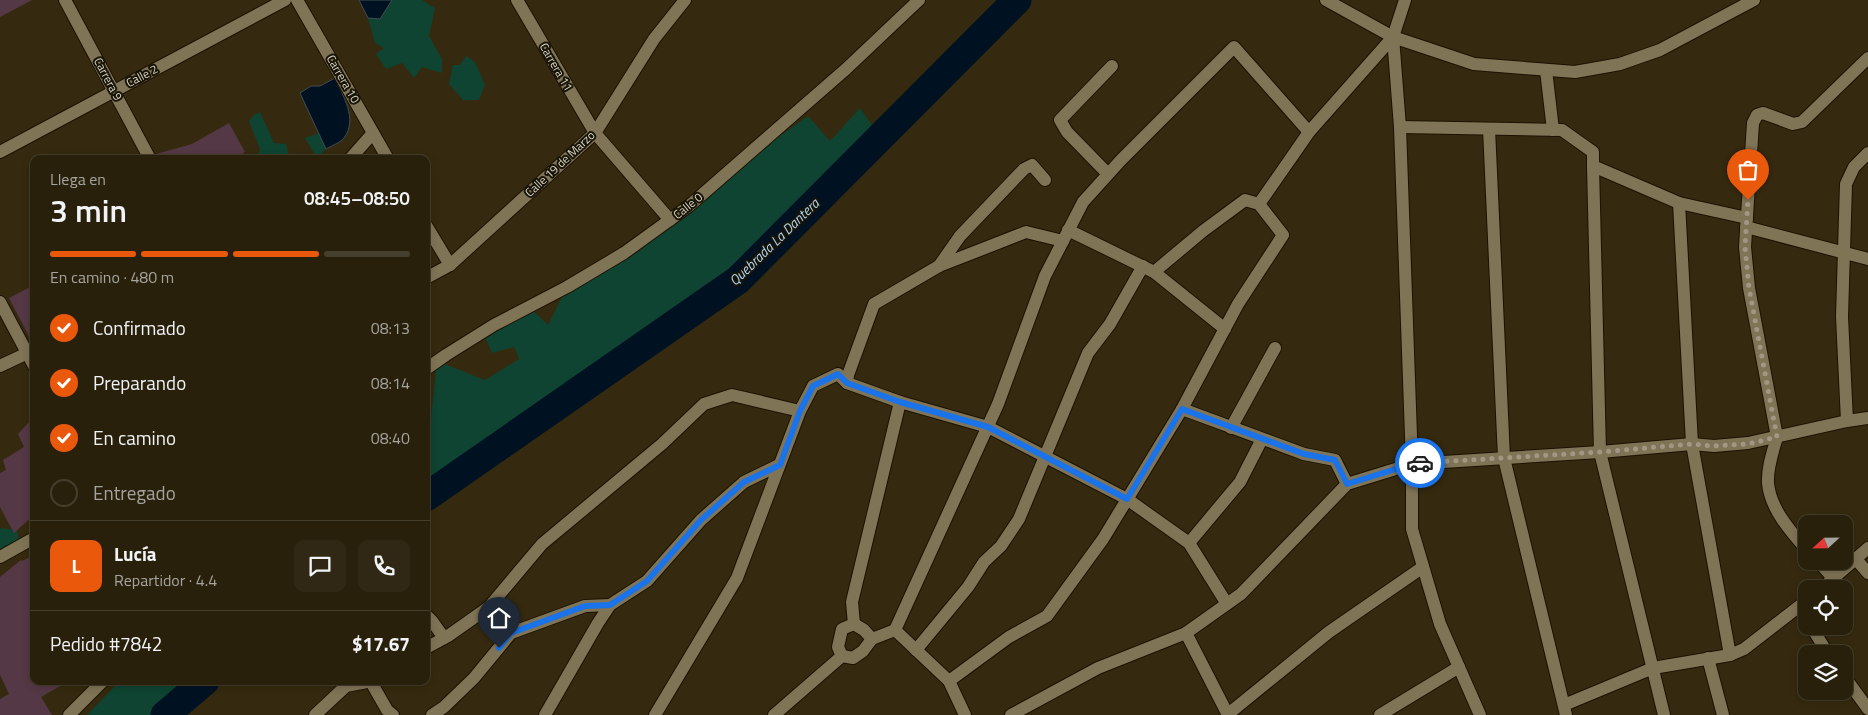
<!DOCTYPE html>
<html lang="es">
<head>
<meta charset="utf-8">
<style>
  :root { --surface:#28200b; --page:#302814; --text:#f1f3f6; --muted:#a5a39d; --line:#443e2c; --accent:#ea580c }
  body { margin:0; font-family:"Titillium Web",sans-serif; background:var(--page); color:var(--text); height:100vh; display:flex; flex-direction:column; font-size:19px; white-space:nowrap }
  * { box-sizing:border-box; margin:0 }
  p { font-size:16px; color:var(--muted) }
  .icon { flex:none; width:28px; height:28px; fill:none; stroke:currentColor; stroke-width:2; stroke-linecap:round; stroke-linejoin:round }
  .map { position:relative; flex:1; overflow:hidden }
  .side { position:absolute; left:30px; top:155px; width:400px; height:530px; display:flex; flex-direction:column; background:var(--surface); border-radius:10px; box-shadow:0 2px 8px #0003,0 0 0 1px var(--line) }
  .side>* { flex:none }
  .needle { width:32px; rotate:248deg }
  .buttons { position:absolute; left:1798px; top:515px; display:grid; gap:10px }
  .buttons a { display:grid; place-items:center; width:55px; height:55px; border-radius:10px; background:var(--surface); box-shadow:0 2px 8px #0003,0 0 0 1px var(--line); font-size:25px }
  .pin { position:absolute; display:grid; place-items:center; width:42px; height:42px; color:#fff; margin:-51px -21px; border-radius:50% 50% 50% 0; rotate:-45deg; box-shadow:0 0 5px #0007 }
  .pin .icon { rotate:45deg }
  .courier { position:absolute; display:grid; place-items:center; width:50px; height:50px; margin:-25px; border:4px solid #1a73e8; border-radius:50%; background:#fff; color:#222; box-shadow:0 1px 6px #0007 }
  .overview em { font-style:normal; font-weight:600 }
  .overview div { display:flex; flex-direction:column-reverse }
  .overview { display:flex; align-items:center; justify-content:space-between; height:85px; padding:0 20px }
  h1 { font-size:32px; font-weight:600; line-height:38px }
  .bar { display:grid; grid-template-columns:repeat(4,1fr); gap:8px 5px; align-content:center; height:60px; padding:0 20px }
  .bar i { height:6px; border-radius:4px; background:var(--line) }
  .bar .on { background:var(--accent) }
  .bar p { grid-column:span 4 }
  .line { display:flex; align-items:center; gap:12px; padding:0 20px; border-top:1px solid var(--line) }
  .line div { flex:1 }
  .round { display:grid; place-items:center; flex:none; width:52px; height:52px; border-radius:10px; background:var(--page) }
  ol { padding:0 20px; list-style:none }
  li { display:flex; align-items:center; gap:15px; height:55px }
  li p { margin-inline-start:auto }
  li .icon { padding:5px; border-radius:50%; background:var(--accent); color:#fff; stroke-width:4 }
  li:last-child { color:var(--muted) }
  li i { width:28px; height:28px; border:2px solid var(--line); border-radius:50% }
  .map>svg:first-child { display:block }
</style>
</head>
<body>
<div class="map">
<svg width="1868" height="715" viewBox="0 0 1868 715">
  <rect width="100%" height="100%" fill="#352a0f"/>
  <g fill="#0e4431">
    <path d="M 392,0 L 422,0 L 435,8 L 429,36 L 442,59 L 442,73 L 422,67 L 414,78 L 402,63 L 386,69 L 376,54 L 384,48 L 375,43 L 368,18 L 380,19 Z"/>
    <path d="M 466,56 L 475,62 L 485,85 L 479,100 L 463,100 L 449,84 L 453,65 L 460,65 Z"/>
    <path d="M 860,108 L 872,125 L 738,280 L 426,497 L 426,431 L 430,429 L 437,361 L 485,380 L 519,359 L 514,347 L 492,353 L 483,332 L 529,307 L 548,325 L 567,287 L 808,116 L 830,141 Z"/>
    <path d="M 260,112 L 274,143 L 286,144 L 289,156 L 288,159 L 257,159 L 260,149 L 249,121 L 254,115 Z"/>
    <path d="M 319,133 L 326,149 L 317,158 L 305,138 Z"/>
    <path d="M 2,528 L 17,530 L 20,544 L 0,555 L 0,529 Z"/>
    <path d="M 120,681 L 215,681 L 178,715 L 87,715 Z"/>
  </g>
  <g fill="#001222" stroke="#414c53">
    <path d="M 359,0 L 392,0 L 380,19 L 368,18 Z"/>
    <path d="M 335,78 C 343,96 358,119 344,138 C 340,143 331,146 326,149 L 300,93 L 311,86 L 320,86 Z"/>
  </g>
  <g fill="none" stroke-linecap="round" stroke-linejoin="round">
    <g stroke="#001222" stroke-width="29">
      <path d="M 426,497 L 738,280 L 1017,0"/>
      <path d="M 165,715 L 205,681"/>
    </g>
  </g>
  <g fill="#553845">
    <path d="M 0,0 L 32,0 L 0,17 Z"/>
    <path d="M 229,123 L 245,152 L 234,159 L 158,159 L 156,154 L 192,144 Z"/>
    <path d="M 34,285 L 34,342 L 32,342 L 9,298 Z"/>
    <path d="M 34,417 L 34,515 L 14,533 L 0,507 L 0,473 L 6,470 L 3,460 L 24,447 L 18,434 Z"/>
    <path d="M 34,555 L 34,681 L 69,681 L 41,697 L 52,715 L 0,715 L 0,699 L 9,694 L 0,675 L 0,577 L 21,560 L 22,561 Z"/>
  </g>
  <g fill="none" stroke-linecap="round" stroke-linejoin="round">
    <g stroke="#1c1200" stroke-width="14">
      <g id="minor">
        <path d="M 65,0 L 150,159"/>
        <path d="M 297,0 L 388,159"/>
        <path d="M 517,0 L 595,133 L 670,220"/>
        <path d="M 1326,0 L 1393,37"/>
        <path d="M 1546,70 L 1553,130"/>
        <path d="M 1400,127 L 1562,130 L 1593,152 L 1593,166 L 1679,203 L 1747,218"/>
        <path d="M 1489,129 L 1504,458 L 1566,715"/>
        <path d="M 1309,132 L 1393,37 L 1405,0"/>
        <path d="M 0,152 L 285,0"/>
        <path d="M 1868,153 L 1854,167 L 1846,184 L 1842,317 L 1847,421 L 1868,418"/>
        <path d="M 350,159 L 373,133"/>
        <path d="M 1593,166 L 1600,452 L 1664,715"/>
        <path d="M 1108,174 L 1067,132 L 1060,120 L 1112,66"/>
        <path d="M 1679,203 L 1692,444 L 1730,655"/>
        <path d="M 426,225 L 450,265"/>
        <path d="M 1746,227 L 1868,259"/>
        <path d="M 1068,230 L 1154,272 L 1225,329"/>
        <path d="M 939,266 L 960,236 L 1024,169 L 1032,165 L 1045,180"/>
        <path d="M 1154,272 L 1203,231 L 1245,200 L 1259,204"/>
        <path d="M 426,278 L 450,265 L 595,133 L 654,39 L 685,0"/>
        <path d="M 0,302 L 34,366"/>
        <path d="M 0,366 L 34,350"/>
        <path d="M 426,369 L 446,355 L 494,325 L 567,287 L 624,253 L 689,206 L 846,69 L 919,0"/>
        <path d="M 900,402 L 988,427 L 1127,499 L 1189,543 L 1227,604"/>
        <path d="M 1231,428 L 1275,348"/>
        <path d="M 1189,543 L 1240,482 L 1262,439"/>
        <path d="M 1806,549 C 1790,531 1770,508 1768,483 C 1767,468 1773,451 1777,437 L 1749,288 L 1745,247 L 1753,123 L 1757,115 L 1763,113 L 1793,124 L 1802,122 L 1868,58"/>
        <path d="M 0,557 L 34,538"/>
        <path d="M 1856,559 L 1868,573"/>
        <path d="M 1818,561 L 1833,578"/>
        <path d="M 1821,589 L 1868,548"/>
        <path d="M 426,615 L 432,621 L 444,638"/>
        <path d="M 854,624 L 864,630 L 872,639 L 895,630 L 998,404 L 1045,276 L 1083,202 L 1121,160 L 1234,47 L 1309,132 L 1259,204 L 1283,235 L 1238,304 L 1182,409 L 1304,454 L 1335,460 L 1347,484"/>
        <path d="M 854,624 L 852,602 L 900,402 L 847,383 L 848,375 L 874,304 L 939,266 L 1026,232 L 1063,241"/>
        <path d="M 1811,626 L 1828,654"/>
        <path d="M 895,630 L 949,681 L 965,715"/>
        <path d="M 1186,633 L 1228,715"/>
        <path d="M 426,648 L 448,636 L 489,607 L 542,544 L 662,444 L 704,404 L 732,395 L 800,411"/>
        <path d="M 916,650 L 968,587 L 984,562 L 1001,546 L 1019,519 L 1088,353 L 1110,324 L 1143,266"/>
        <path d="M 842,656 L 838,647 L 842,629 L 854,624"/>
        <path d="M 1708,658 L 1723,715"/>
        <path d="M 1844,676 L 1868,709"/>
        <path d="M 949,681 L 1009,637 L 1047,616 L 1103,539 L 1182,409"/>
        <path d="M 371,682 L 387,710 L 393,715"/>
        <path d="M 1564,705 L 1653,668 L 1730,655 L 1744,649 L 1806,601"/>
        <path d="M 69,715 L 103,681"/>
        <path d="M 315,715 L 346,686 L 372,681"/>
        <path d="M 432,715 L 444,707 L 474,678 L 511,633 L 585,606 L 610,605"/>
        <path d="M 545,715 L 598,623 L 610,605 L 647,581 L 701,520 L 744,482 L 779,465"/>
        <path d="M 655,715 L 737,578 L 800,411 L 813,386 L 838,374 L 847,383"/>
        <path d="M 774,715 L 842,656 L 853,658 L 863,651 L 872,639"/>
        <path d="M 1011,715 L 1098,668 L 1186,633 L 1241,594 L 1347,484 L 1412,464 L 1600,452 L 1692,444 L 1714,446 L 1748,443 L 1847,421"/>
        <path d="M 1227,715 L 1329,632 L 1423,567"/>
        <path d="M 1380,715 L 1459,667"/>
        <path d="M 1480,715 L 1440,624 L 1412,529 L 1412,464 L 1400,127 L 1393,37 L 1474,64 L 1575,72 L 1620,64 L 1660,50 L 1754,0"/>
      </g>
    </g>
    <use href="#minor" stroke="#807457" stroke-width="12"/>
  </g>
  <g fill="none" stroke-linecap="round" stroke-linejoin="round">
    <path stroke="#a09885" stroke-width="5" stroke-dasharray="0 9" d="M 1420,463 L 1600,452 L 1692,444 L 1714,446 L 1748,444 L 1777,437 L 1749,288 L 1745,247 L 1748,200"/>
    <path stroke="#1a73e8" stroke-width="6" d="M 499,648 L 511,633 L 585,606 L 610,605 L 647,581 L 701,520 L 744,482 L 780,465 L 800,411 L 813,386 L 838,374 L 847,383 L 900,402 L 988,427 L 1127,499 L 1182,409 L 1304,454 L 1335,460 L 1347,484 L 1412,464 L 1420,463"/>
  </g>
  <g text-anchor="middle" stroke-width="4" stroke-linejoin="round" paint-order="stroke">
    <g font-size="12" fill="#dad4c4" stroke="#181408">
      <text transform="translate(556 67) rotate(60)" y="4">Carrera 11</text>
      <text transform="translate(142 76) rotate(-28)" y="4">Calle 2</text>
      <text transform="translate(108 79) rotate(62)" y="4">Carrera 9</text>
      <text transform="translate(343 79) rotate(60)" y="4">Carrera 10</text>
      <text transform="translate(560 164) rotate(-43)" y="4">Calle 19 de Marzo</text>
      <text transform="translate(688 206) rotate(-39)" y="4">Calle 0</text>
    </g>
    <g font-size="14" font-style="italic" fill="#aed4f2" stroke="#181408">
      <text transform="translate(774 242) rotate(-44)" y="5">Quebrada La Dantera</text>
    </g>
  </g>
</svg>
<div class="buttons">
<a><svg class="needle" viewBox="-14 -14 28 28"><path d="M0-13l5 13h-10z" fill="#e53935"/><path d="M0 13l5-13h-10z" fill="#a5a39d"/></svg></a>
<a><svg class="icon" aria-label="locate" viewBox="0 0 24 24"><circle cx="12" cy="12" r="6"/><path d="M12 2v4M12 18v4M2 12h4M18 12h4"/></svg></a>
<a><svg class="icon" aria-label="layers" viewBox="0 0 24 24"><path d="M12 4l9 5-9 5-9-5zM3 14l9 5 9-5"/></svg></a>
</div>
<div class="pin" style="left:1748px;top:200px;background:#ea580c"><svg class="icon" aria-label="bag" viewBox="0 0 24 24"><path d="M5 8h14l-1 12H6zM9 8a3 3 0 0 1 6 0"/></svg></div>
<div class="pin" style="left:499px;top:648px;background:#1f2937"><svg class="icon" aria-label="home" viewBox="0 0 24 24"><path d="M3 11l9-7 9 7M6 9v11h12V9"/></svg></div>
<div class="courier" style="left:1420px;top:463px"><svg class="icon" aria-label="car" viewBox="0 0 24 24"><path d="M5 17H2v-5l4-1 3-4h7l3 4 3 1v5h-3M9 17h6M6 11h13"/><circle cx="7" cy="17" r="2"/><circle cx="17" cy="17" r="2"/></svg></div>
<section class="side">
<div class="overview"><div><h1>3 min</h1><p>Llega en</p></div><em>08:45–08:50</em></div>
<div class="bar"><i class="on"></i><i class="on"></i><i class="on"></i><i></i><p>En camino · 480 m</p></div>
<ol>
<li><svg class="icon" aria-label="check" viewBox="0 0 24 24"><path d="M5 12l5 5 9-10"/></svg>Confirmado<p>08:13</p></li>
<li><svg class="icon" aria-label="check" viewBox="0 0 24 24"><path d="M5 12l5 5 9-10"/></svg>Preparando<p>08:14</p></li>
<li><svg class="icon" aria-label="check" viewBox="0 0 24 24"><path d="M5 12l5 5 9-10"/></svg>En camino<p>08:40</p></li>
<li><i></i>Entregado</li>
</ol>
<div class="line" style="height:90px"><b class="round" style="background:var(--accent);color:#fff">L</b><div><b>Lucía</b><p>Repartidor · 4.4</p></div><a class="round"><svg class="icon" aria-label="chat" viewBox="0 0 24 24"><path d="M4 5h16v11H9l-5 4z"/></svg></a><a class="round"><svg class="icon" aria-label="phone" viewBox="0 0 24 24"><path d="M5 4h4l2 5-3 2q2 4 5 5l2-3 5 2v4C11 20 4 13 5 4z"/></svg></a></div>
<div class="line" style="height:65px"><div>Pedido #7842</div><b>$17.67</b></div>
</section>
</div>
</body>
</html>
